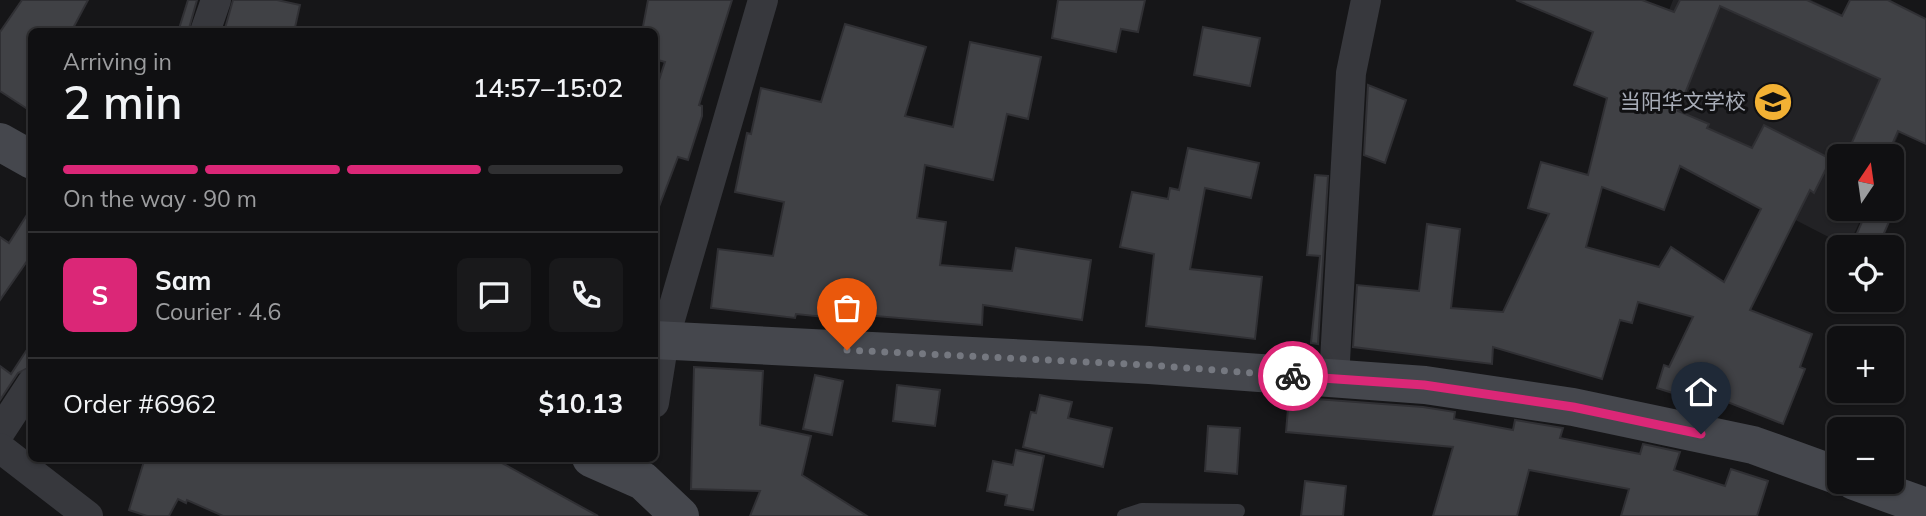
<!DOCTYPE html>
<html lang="en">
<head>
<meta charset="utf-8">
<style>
  :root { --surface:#101012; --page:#19191b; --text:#f1f3f6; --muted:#9c9d9f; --line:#303032; --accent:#db2777 }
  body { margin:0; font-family:Mulish,"Noto Sans SC",sans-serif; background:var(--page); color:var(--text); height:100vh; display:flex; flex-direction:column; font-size:26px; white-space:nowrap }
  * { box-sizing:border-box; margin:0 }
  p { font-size:23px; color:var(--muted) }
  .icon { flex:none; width:38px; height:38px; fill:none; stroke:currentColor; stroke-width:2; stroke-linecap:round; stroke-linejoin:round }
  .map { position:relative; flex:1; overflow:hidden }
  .side { position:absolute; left:28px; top:28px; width:630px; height:434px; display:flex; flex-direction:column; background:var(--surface); border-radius:10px; box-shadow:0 2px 5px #0004,0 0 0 2px var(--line) }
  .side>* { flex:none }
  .needle { width:46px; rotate:13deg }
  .tools { position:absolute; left:1827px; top:144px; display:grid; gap:14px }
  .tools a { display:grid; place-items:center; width:77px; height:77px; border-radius:10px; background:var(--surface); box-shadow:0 2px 5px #0004,0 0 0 2px var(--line); font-size:35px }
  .pin { position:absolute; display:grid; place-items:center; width:60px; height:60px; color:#fff; margin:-72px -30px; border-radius:50% 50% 50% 0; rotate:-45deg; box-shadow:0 0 7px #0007 }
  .pin .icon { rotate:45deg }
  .courier { position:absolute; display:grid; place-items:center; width:70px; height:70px; margin:-35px; border:5px solid #db2777; border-radius:50%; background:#fff; color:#222; box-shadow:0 2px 9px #0007 }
  .head em { font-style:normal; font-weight:600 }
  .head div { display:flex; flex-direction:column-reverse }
  .head { display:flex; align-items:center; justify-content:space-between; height:119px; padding:0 35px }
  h1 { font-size:46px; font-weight:600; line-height:52px }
  .bar { display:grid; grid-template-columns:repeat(4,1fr); gap:10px 7px; align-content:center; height:84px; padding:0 35px }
  .bar i { height:9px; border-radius:5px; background:var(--line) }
  .bar .current { background:var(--accent) }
  .bar p { grid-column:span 4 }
  .line { display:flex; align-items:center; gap:18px; padding:0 35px; border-top:2px solid var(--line) }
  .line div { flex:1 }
  .round { display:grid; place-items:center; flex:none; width:74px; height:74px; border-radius:10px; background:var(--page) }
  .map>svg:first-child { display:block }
</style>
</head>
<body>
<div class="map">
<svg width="1926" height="516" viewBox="0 0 1926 516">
  <rect width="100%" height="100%" fill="#161618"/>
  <path fill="#222225" d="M 1673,0 L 1811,0 L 1926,53 L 1926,74 L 1889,156 L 1839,156 L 1839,208 L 1866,208 L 1848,247 L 1622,131 Z"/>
  <g fill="#404145" stroke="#303034" stroke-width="2" fill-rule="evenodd">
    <path d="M 22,0 L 88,0 L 71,32 L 32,32 L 32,112 L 0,91 L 0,32 Z"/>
    <path d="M 188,0 L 197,0 L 188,32 L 178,32 Z"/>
    <path d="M 233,0 L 277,0 L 300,5 L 294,32 L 224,32 Z"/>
    <path d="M 648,0 L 732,0 L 699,105 L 702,106 L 702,116 L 688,160 L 678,157 L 657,212 L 654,95 L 665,62 L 654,59 L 654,32 L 642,32 Z"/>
    <path d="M 1058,0 L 1145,0 L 1138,32 L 1121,29 L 1116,52 L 1052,38 Z"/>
    <path d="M 1516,0 L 1642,0 L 1674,12 L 1680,0 L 1807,0 L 1842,16 L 1850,0 L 1888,0 L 1926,19 L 1926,144 L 1898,131 L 1887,156 L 1846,156 L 1880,79 L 1720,6 L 1678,111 L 1709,124 L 1707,128 L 1752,148 L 1764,125 L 1831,159 L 1814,193 L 1810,190 L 1750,310 L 1812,334 L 1800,367 L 1805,369 L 1783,424 L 1710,395 L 1707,404 L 1657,388 L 1664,365 L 1669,367 L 1693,317 L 1638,302 L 1632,323 L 1620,320 L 1602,379 L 1493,347 L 1492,364 L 1353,347 L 1357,285 L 1419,291 L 1427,224 L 1460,229 L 1451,308 L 1503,312 L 1549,214 L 1528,208 L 1541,162 L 1588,175 L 1607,98 L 1574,85 L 1593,32 ZM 1680,166 L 1761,209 L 1724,282 L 1671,247 L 1659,267 L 1586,247 L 1602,187 L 1664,210 Z"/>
    <path d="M 845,24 L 926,47 L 905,116 L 953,127 L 970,42 L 1041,57 L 1028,119 L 1007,114 L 993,180 L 925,165 L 917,218 L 946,222 L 940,265 L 1012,271 L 1016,248 L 1091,260 L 1082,320 L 983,305 L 982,325 L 864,315 L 864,321 L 796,314 L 795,318 L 711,308 L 718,249 L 773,256 L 784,202 L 735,192 L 747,133 L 751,134 L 761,88 L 821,102 Z"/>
    <path d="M 1203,27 L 1260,38 L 1250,86 L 1194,75 Z"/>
    <path d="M 1368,85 L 1406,100 L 1385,163 L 1364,155 Z"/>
    <path d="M 1188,148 L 1259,163 L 1251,198 L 1205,188 L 1190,269 L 1262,277 L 1255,339 L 1146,326 L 1154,254 L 1120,247 L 1132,192 L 1168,199 L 1170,188 L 1179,190 Z"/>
    <path d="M 1315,175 L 1328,176 L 1318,344 L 1311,343 L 1320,256 L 1307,255 Z"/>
    <path d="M 32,207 L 32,254 L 0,300 L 0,237 L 9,243 Z"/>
    <path d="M 1868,208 L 1895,208 L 1878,247 L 1851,247 Z"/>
    <path d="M 32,342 L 32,366 L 18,373 L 0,400 L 0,366 L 11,374 Z"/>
    <path d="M 694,367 L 763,371 L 760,425 L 811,436 L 802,475 L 867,516 L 750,516 L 760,491 L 691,489 Z"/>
    <path d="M 815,375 L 843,381 L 832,435 L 803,429 Z"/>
    <path d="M 897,385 L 940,390 L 935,426 L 893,421 Z"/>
    <path d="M 1040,395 L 1072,402 L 1068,418 L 1112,428 L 1103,467 L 1023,447 L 1031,412 L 1036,413 Z"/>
    <path d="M 1289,397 L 1423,407 L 1455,412 L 1454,419 L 1513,430 L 1515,420 L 1563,428 L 1560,438 L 1640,454 L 1643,444 L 1680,452 L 1674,470 L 1725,486 L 1731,469 L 1768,481 L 1757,516 L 1621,516 L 1629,489 L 1529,470 L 1517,516 L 1433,516 L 1453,447 L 1286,432 Z"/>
    <path d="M 1208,426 L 1240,428 L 1237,474 L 1205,471 Z"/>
    <path d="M 1016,450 L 1044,456 L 1033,510 L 1005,505 L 1007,495 L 987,491 L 993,461 L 1013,465 Z"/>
    <path d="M 145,458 L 493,458 L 598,516 L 223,516 L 187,500 L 186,503 L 178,499 L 169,516 L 147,516 L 129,510 Z"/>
    <path d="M 1305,481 L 1346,486 L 1343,516 L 1301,516 Z"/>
  </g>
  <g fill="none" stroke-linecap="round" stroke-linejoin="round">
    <path stroke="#37383d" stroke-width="14" d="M 1124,516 L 1142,510 L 1238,511"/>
    <g stroke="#37383d" stroke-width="30">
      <path d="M 205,32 L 216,0"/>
      <path d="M 1334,379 L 1351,73 L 1366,0"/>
      <path d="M 654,403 L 664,340 L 763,0"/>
      <path d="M 0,432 L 32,383"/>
      <path d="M 0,448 L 88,516"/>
    </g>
    <g stroke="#45474d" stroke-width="38">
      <path d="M 0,142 L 32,160"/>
      <path d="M 654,340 L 1149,365 L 1425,385 L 1573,407 L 1753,445 L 1839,476"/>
      <path d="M 591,458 L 643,481 L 680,516"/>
      <path d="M 1854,481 L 1926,507"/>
    </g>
  </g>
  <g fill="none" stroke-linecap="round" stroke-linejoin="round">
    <path stroke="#757880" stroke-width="7" stroke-dasharray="0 12.6" d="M 847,350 L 1149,365 L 1293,376"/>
    <path stroke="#db2777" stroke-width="9" d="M 1293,376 L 1424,385 L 1573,407 L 1701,434"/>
  </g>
  <defs>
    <g id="school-disc" transform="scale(2.0125)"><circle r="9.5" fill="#f2b134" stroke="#111113"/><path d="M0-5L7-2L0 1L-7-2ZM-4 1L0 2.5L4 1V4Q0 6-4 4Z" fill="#111"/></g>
  </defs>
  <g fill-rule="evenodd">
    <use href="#school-disc" x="1773" y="102"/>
  </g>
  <g text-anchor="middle" stroke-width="6" stroke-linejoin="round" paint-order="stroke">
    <g font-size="21" fill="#a8adb8" stroke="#111113" text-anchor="end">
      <text x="1746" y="109">当阳华文学校</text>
    </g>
  </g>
</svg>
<div class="tools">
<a><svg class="needle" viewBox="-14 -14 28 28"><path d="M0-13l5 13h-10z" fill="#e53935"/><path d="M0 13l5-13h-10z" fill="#9c9d9f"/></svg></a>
<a><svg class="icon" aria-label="locate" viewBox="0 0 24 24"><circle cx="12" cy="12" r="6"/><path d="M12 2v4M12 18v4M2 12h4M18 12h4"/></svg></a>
<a>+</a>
<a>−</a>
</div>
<div class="pin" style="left:847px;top:350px;background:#ea580c"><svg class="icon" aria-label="bag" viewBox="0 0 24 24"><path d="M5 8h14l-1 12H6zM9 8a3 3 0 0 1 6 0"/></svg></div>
<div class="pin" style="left:1701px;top:434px;background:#1f2937"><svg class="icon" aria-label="home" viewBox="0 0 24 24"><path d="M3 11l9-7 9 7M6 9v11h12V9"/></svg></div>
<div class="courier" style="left:1293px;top:376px"><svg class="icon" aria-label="bike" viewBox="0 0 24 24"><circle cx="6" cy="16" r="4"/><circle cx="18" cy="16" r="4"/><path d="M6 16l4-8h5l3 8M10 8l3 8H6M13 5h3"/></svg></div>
<section class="side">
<div class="head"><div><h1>2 min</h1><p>Arriving in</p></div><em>14:57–15:02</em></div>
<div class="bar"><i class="current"></i><i class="current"></i><i class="current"></i><i></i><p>On the way · 90 m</p></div>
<div class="line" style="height:126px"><b class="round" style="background:var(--accent);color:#fff">S</b><div><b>Sam</b><p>Courier · 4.6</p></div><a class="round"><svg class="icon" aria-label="chat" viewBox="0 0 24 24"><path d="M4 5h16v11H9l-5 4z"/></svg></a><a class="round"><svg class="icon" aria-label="phone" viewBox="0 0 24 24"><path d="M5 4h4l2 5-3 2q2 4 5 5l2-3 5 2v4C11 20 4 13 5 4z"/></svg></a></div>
<div class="line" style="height:91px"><div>Order #6962</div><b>$10.13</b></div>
</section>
</div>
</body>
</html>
